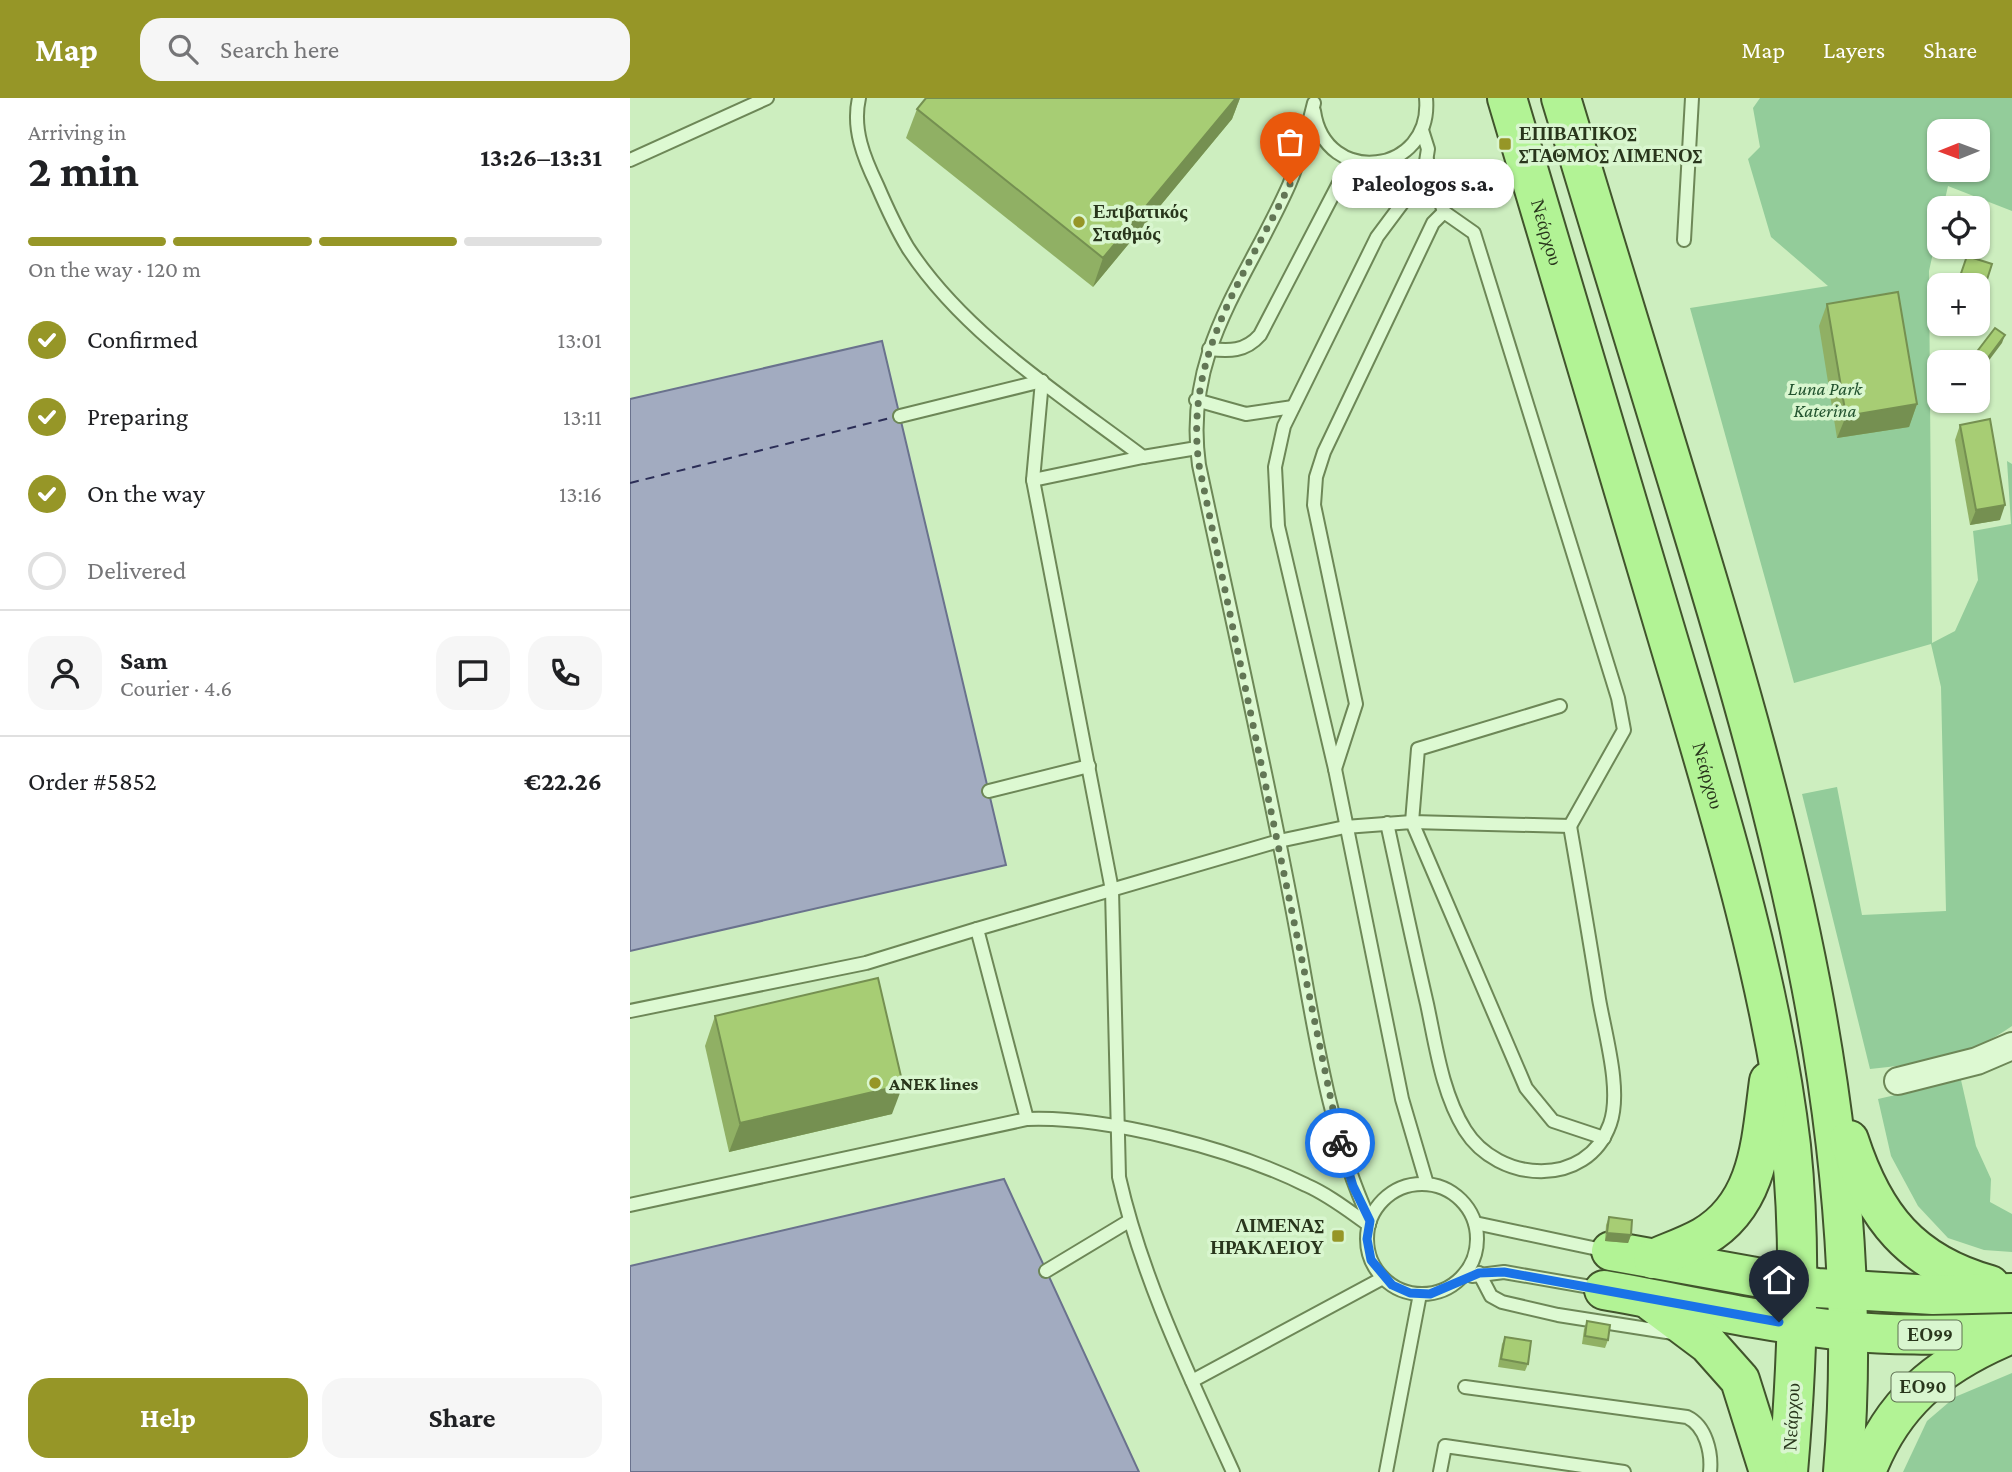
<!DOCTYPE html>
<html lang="en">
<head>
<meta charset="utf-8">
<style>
  :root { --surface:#fff; --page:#f6f6f6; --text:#202124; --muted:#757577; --line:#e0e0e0; --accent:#969627 }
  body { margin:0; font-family:"Crimson Pro",serif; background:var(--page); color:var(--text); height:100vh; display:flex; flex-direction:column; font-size:26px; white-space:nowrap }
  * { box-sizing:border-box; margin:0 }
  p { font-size:23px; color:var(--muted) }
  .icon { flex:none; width:38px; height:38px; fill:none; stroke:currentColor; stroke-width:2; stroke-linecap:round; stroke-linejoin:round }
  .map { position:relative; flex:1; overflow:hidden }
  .side { display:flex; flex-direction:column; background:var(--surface); width:630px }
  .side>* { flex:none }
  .needle { width:46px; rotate:269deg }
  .controls { position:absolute; left:1297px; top:21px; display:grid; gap:14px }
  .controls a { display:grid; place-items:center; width:63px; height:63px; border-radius:14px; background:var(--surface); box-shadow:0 2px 5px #0004; font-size:35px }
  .pin { position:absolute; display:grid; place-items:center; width:60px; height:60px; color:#fff; margin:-72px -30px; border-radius:50% 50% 50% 0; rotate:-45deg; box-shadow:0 0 7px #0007 }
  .pin .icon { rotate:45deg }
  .courier { position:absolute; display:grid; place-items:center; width:70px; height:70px; margin:-35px; border:5px solid #1a73e8; border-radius:50%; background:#fff; color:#222; box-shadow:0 2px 9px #0007 }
  .bubble { position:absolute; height:49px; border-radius:21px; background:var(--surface); box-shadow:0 2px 5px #0004; font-size:23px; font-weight:700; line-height:49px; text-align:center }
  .head em { font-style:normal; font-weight:700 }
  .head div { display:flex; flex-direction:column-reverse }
  .head { display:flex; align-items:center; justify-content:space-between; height:119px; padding:0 28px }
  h1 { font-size:46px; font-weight:700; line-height:52px }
  .bar { display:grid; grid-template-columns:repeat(4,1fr); gap:10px 7px; align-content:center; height:84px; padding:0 28px }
  .bar i { height:9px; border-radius:5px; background:var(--line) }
  .bar .current { background:var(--accent) }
  .bar p { grid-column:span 4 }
  .line { display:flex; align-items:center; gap:18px; padding:0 28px; border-top:2px solid var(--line) }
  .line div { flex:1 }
  .round { display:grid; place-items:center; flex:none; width:74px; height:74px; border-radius:21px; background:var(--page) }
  ol { padding:0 28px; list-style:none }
  li { display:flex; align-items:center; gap:21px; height:77px }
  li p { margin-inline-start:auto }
  li .icon { padding:7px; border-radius:50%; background:var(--accent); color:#fff; stroke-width:4 }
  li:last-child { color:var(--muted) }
  li i { width:38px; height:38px; border:4px solid var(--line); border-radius:50% }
  .primary-button { display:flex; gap:14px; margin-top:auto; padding:14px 28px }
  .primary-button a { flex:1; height:80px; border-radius:21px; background:var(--accent); color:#fff; font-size:28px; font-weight:700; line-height:80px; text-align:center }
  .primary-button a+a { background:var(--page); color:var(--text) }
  header { display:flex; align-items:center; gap:42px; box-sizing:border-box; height:98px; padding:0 35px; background:var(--accent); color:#fff }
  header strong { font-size:33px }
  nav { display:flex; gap:38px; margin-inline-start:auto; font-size:24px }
  .search { width:490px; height:63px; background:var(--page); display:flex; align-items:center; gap:18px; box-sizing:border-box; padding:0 24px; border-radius:21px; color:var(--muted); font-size:26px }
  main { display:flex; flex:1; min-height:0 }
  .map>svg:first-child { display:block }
</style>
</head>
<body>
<header>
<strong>Map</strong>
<div class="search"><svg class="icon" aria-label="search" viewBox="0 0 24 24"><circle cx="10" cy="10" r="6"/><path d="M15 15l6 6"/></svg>Search here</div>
<nav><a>Map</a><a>Layers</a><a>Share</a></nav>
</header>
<main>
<section class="side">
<div class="head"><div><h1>2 min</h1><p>Arriving in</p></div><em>13:26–13:31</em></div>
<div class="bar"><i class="current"></i><i class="current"></i><i class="current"></i><i></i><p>On the way · 120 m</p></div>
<ol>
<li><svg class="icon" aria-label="check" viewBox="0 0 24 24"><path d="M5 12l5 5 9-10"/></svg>Confirmed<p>13:01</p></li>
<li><svg class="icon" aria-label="check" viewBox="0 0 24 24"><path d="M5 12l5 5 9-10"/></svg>Preparing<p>13:11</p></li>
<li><svg class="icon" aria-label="check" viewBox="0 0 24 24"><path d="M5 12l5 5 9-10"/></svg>On the way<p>13:16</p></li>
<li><i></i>Delivered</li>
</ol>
<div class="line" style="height:126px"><a class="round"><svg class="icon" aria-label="person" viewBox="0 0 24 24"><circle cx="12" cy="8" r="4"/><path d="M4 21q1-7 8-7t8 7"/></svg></a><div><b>Sam</b><p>Courier · 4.6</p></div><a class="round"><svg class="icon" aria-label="chat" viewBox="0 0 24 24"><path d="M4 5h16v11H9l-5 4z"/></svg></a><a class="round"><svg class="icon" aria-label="phone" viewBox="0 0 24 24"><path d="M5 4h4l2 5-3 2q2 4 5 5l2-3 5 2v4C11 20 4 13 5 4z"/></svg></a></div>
<div class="line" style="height:91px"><div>Order #5852</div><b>€22.26</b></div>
<div class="primary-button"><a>Help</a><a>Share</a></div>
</section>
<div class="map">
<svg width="1382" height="1374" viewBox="0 0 1382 1374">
  <rect width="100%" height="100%" fill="#cdeebf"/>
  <g fill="#93cc9a" fill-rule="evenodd">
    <path d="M 1130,0 L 1382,0 L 1382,113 L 1318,88 L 1313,110 L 1309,110 L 1309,128 L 1299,173 L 1302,545 L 1325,533 L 1348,482 L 1343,433 L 1381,426 L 1377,363 L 1382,366 L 1382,928 C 1341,958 1289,966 1240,971 L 1172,696 L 1207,689 L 1232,817 L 1316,813 L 1311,589 L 1301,546 L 1164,585 L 1060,210 L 1198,188 L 1141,139 L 1118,61 L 1130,49 L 1123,10 ZM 1309,33 L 1348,33 L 1348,72 L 1309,72 Z"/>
    <path d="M 1331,982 L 1346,1048 L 1361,1081 L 1360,1104 L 1382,1116 L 1382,1154 L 1354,1152 L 1318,1140 L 1288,1108 L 1261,1058 L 1248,1001 Z"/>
    <path d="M 1382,1275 L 1382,1374 L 1273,1374 L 1297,1323 L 1325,1299 Z"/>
  </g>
  <g fill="#a2abc0" stroke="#6a728d" stroke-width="2">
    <path d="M 252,243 L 376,767 L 0,853 L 0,301 Z"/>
    <path d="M 374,1081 L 509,1374 L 0,1374 L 0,1168 Z"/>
  </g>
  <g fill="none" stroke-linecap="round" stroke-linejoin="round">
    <path stroke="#2b2d56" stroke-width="2" stroke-dasharray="9 7" stroke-linecap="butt" d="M 0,385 L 264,319"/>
    <g stroke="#6d8757" stroke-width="16">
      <g id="service">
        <path d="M 229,0 C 222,31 234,60 247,87 C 256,108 266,130 278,150 C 335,237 431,297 513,359 L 567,350"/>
        <path d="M 684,5 C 677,33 670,61 659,87 C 616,184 553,254 569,367 C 600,512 633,658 661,804 C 682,910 694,1024 740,1123"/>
        <path d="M 684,13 C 695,90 803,77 796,0"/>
        <path d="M 792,32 L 798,51 L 794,76 L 747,139 L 654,328 L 645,369 L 648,428 L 705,671 L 772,1001 L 797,1086"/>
        <path d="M 0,62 L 137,0"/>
        <path d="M 797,62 L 814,114"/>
        <path d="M 1054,142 L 1062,0"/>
        <path d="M 579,251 C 599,253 615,254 630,237 L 721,62"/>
        <path d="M 412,283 L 403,382 L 482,792 L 489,1079 C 512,1181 560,1279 603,1374"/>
        <path d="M 566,302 L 616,316 L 663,309"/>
        <path d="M 270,318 L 412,283"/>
        <path d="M 403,382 L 513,359"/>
        <path d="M 705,671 L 726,606 L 684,407 L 686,379 L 694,354 L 803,125 L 814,114 L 844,135 L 988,600 L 994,632 L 940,728 L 782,724 L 788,651 L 930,608"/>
        <path d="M 359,693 L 459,668"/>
        <path d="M 757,725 C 770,785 783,846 797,906 C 806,948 812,995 835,1032 C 868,1085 957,1091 980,1026 C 992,993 975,936 969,901 C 960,843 950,786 940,728"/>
        <path d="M 0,913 L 236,865 L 347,831"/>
        <circle cx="792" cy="1141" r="55"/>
        <path d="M 0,1107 L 397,1021"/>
        <path d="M 845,1125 L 977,1153"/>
        <path d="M 739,1127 C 719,1113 699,1097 676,1087 C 603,1051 478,1018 397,1021 L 347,831 L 649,743 L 715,729 L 782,724 L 896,990 L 923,1023 L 974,1040"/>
        <path d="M 416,1173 L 499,1123"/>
        <path d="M 849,1175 L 861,1198 L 872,1204 L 928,1217 L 1043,1235"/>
        <path d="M 842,1178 L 874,1174 L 972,1191"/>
        <path d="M 562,1283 L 753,1180"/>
        <path d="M 835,1289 L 1057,1319 C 1076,1328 1082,1355 1080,1374"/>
        <path d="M 756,1374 L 790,1196"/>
        <path d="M 810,1374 L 815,1348 L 994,1374"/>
      </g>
    </g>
    <g stroke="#6d8757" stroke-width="30">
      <path id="minor" d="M 1268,983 L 1347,963 L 1382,948"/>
    </g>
    <g stroke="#41542c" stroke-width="42">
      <g id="primary">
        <path id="s1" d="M 877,0 C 932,184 987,368 1041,551 C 1088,709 1142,884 1161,1048 C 1172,1152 1167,1270 1158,1374"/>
        <path d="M 931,0 C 973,138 1014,276 1057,414 C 1152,725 1241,1046 1213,1374"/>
        <path d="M 1219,1042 C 1244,1119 1281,1165 1360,1187"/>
        <path d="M 981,1153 L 1187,1190 L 1303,1197 L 1382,1195"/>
        <path d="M 1023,1161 C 1039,1154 1057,1148 1073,1139 C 1130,1106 1131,1042 1139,983"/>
        <path d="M 974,1192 C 1055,1206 1135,1225 1216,1233 C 1272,1239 1327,1236 1382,1235"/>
        <path d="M 1022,1204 L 1078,1246 L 1110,1282 L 1139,1374"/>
        <path d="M 1236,1374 C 1262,1306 1306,1269 1372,1240"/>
      </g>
    </g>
    <use href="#service" stroke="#ddf9d2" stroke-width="12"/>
    <use href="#minor" stroke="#ddf9d2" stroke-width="26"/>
    <use href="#primary" stroke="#b2f395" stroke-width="38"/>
  </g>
  <g fill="#90b064">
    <path d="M 296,0 L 610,0 L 602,21 L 463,189 L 276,40 L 287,11 Z"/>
    <path d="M 1362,166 L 1350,205 L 1348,204 L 1348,187 Z"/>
    <path d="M 1197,206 L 1287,306 L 1279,329 L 1207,340 L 1189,228 Z"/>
    <path d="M 1330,327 L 1370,422 L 1340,427 L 1325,342 Z"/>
    <path d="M 85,918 L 262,1016 L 99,1054 L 75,948 Z"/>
    <path d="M 979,1119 L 1001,1137 L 998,1145 L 975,1143 L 976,1127 Z"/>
    <path d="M 957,1223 L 978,1242 L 975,1250 L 952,1246 L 954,1231 Z"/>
    <path d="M 875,1239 L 898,1266 L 895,1273 L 868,1269 L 872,1246 Z"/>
  </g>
  <g fill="#759051">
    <path d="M 606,0 L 610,0 L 602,21 L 463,189 L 473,160 Z"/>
    <path d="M 1375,237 L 1372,245 L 1348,277 L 1348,273 Z"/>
    <path d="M 1287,306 L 1279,329 L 1207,340 L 1216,318 Z"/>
    <path d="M 1375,407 L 1370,422 L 1340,427 L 1346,412 Z"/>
    <path d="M 273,987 L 262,1016 L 99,1054 L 110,1025 Z"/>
    <path d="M 977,1135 L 1001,1137 L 998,1145 L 975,1143 Z"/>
  </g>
  <g fill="#a7cd74" stroke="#759051" stroke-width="2">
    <path d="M 296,0 L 606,0 L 473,160 L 287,11 Z"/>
    <path d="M 1337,158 L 1362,166 L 1352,197 L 1348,196 L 1348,187 L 1327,187 Z"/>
    <path d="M 1268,194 L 1287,306 L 1216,318 L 1197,206 Z"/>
    <path d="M 1365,230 L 1375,237 L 1348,273 L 1348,264 L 1339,264 Z"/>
    <path d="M 1360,321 L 1375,407 L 1346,412 L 1330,327 Z"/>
    <path d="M 248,880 L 273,987 L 110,1025 L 85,918 Z"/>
    <path d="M 979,1119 L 1002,1122 L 1001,1137 L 977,1135 Z"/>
    <path d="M 957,1223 L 980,1227 L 978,1242 L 955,1238 Z"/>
    <path d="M 875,1239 L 901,1243 L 898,1266 L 871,1261 Z"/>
  </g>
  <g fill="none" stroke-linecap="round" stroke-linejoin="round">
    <path stroke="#627655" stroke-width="7" stroke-dasharray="0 12.6" d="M 660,86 C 614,180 554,257 569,367 L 710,1045"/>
    <path stroke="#1a73e8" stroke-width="9" d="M 710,1045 L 723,1088 L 740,1123 L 737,1141 L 741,1162 L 762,1187 L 780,1195 L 800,1196 L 849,1175 L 874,1174 L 1149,1224"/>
  </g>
  <g fill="#969627" stroke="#d9f6cf" stroke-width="2.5">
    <rect x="868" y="39" width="14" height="14" rx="3.5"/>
    <circle cx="449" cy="124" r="7"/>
    <circle cx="245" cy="985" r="7"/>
    <rect x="701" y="1131" width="14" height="14" rx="3.5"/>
  </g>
  <g text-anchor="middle" stroke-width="7" stroke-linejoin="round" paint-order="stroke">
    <g fill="#d9f6cf" stroke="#5e7052" stroke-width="2">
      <rect x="1268.5" y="1222.5" width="63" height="29" rx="5"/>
      <rect x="1261.5" y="1274.5" width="63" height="29" rx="5"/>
    </g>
    <g font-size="18" font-weight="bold" fill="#29361c">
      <text x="1300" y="1243">ΕΟ99</text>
      <text x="1293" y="1295">ΕΟ90</text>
    </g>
    <g font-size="19" font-weight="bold" fill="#29361c" stroke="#d9f6cf" text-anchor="start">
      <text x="889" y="42">ΕΠΙΒΑΤΙΚΟΣ<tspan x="889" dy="22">ΣΤΑΘΜΟΣ ΛΙΜΕΝΟΣ</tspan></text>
      <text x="463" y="120">Επιβατικός<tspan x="463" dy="22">Σταθμός</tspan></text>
      <text x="259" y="992">ANEK lines</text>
      <text x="694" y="1134" text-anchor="end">ΛΙΜΕΝΑΣ<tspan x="694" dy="22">ΗΡΑΚΛΕΙΟΥ</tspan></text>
    </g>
    <g font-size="19" fill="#29361c" stroke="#d9f6cf">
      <text dy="7" stroke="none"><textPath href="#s1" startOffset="140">Νεάρχου</textPath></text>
      <text dy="7" stroke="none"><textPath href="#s1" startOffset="707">Νεάρχου</textPath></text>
      <text transform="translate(1161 1319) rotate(-87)" y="7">Νεάρχου</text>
    </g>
    <g font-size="19" font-style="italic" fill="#22532f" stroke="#d9f6cf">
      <text x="1195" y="297">Luna Park<tspan x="1195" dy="22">Katerina</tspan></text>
    </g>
  </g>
</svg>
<div class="controls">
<a><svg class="needle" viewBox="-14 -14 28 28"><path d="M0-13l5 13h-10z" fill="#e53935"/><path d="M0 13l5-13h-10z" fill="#757577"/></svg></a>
<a><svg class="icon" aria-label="locate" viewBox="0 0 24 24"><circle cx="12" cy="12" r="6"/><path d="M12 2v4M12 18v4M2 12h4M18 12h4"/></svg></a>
<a>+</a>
<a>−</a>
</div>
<div class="pin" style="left:660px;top:86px;background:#ea580c"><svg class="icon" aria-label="bag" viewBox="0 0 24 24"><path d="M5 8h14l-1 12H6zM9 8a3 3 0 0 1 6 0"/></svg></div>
<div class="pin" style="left:1149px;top:1224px;background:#1f2937"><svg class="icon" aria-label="home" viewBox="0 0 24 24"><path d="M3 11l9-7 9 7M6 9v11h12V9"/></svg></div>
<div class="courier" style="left:710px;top:1045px"><svg class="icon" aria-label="bike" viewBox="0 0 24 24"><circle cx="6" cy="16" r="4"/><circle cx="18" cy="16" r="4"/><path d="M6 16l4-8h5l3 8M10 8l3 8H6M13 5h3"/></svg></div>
<div class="bubble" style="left:702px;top:61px;width:182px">Paleologos s.a.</div>
</div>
</main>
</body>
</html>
